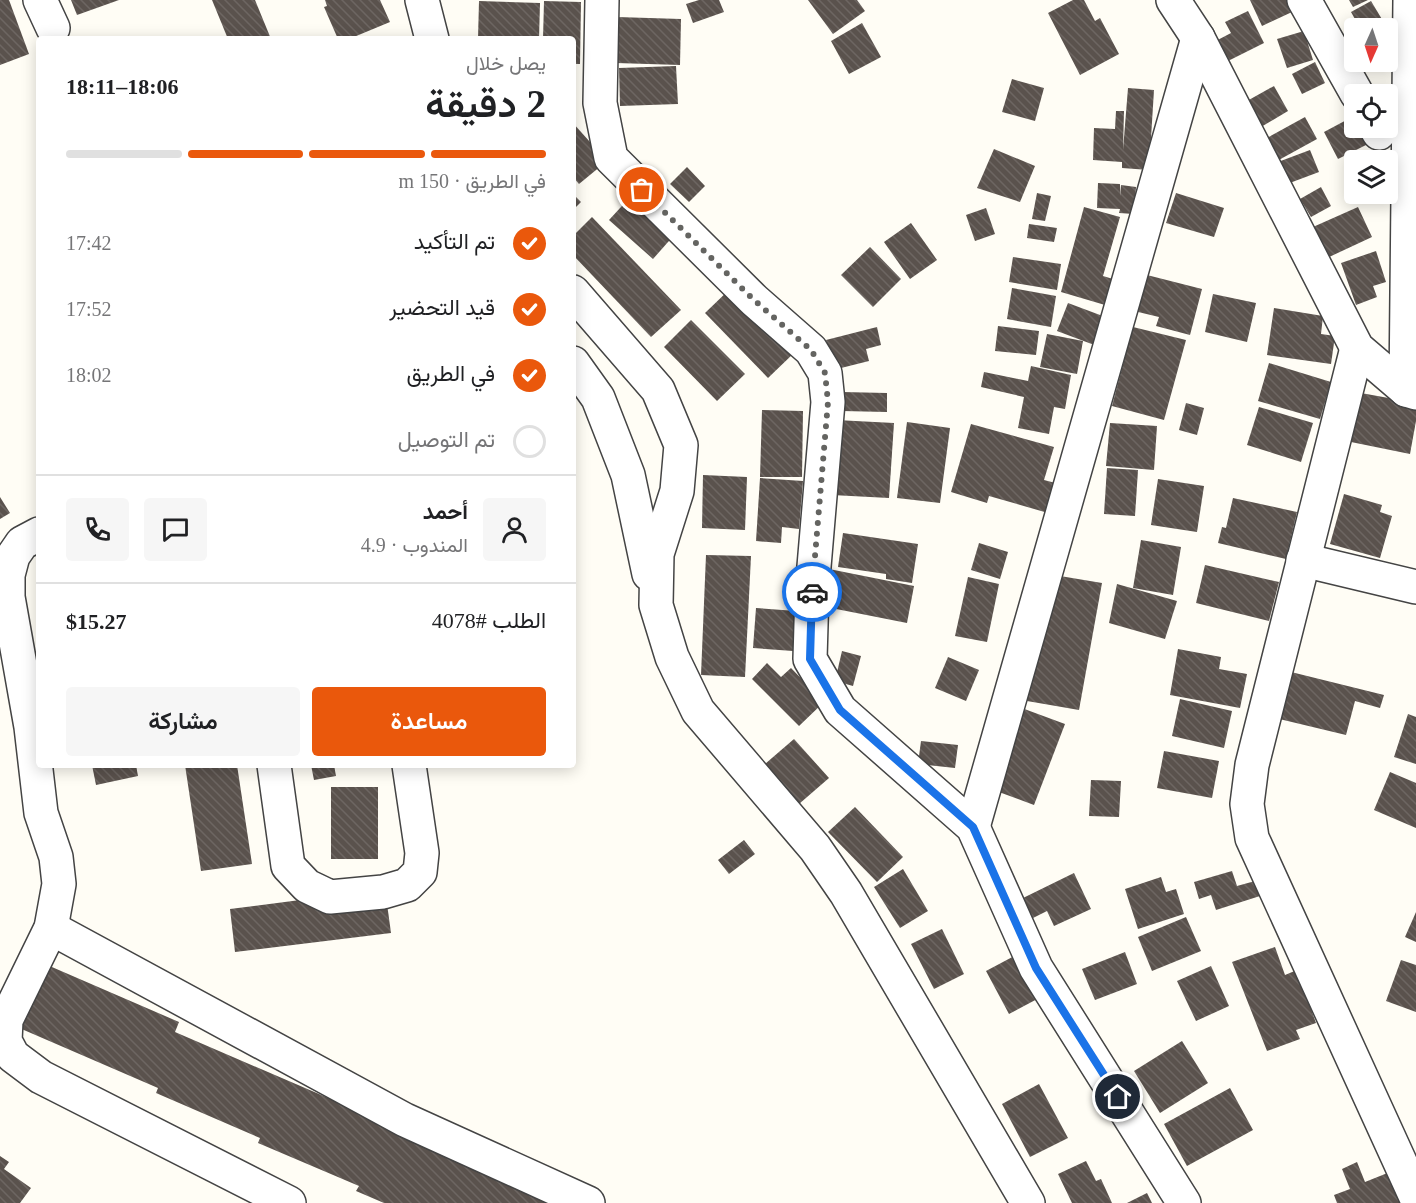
<!DOCTYPE html>
<html lang="ar">
<head>
<meta charset="utf-8">
<style>
  :root { --surface:#fff; --page:#f6f6f6; --text:#202124; --muted:#757577; --line:#e0e0e0; --accent:#ea580c }
  body { margin:0; font-family:"Times New Roman",Vazirmatn,serif; background:var(--page); color:var(--text); direction:rtl; height:100vh; display:flex; flex-direction:column; font-size:22px; white-space:nowrap }
  * { box-sizing:border-box; margin:0 }
  p { font-size:20px; color:var(--muted) }
  .icon { flex:none; width:33px; height:33px; fill:none; stroke:currentColor; stroke-width:2; stroke-linecap:round; stroke-linejoin:round }
  .map { position:relative; flex:1; overflow:hidden; direction:ltr }
  .details { position:absolute; left:36px; top:36px; width:540px; height:732px; display:flex; flex-direction:column; background:var(--surface); border-radius:6px; box-shadow:0 3px 15px #0003; direction:rtl }
  .details>* { flex:none }
  .needle { width:39px; rotate:183deg }
  .controls { position:absolute; left:1344px; top:18px; display:grid; gap:12px }
  .controls a { display:grid; place-items:center; width:54px; height:54px; border-radius:6px; background:var(--surface); box-shadow:0 3px 15px #0003; font-size:30px }
  .pin { position:absolute; display:grid; place-items:center; width:51px; height:51px; color:#fff; margin:-26px; border:3px solid #fff; border-radius:50%; box-shadow:0 2px 6px #0007 }
  .courier { position:absolute; display:grid; place-items:center; width:60px; height:60px; margin:-30px; border:4px solid #1a73e8; border-radius:50%; background:#fff; color:#222; box-shadow:0 2px 8px #0007 }
  .overview em { font-style:normal; font-weight:600 }
  .overview div { display:flex; flex-direction:column-reverse }
  .overview { display:flex; align-items:center; justify-content:space-between; height:102px; padding:0 30px }
  h1 { font-size:39px; font-weight:600; line-height:45px }
  .bar { display:grid; grid-template-columns:repeat(4,1fr); gap:9px 6px; align-content:center; height:72px; padding:0 30px }
  .bar i { height:8px; border-radius:4px; background:var(--line) }
  .bar .current { background:var(--accent) }
  .bar p { grid-column:span 4 }
  .line { display:flex; align-items:center; gap:15px; padding:0 30px; border-top:2px solid var(--line) }
  .line div { flex:1 }
  .round { display:grid; place-items:center; flex:none; width:63px; height:63px; border-radius:6px; background:var(--page) }
  ol { padding:0 30px; list-style:none }
  li { display:flex; align-items:center; gap:18px; height:66px }
  li p { margin-inline-start:auto }
  li .icon { padding:6px; border-radius:50%; background:var(--accent); color:#fff; stroke-width:4 }
  li:last-child { color:var(--muted) }
  li i { width:33px; height:33px; border:3px solid var(--line); border-radius:50% }
  .action { display:flex; gap:12px; margin-top:auto; padding:12px 30px }
  .action a { flex:1; height:69px; border-radius:6px; background:var(--accent); color:#fff; font-size:24px; font-weight:600; line-height:69px; text-align:center }
  .action a+a { background:var(--page); color:var(--text) }
  .map>svg:first-child { display:block }
</style>
</head>
<body>
<div class="map">
<svg width="1416" height="1203" viewBox="0 0 1416 1203">
  <defs>
    <pattern id="building-back-hatch" width="6" height="6" patternUnits="userSpaceOnUse" patternTransform="scale(1.5)"><rect width="6" height="6" fill="#5a524d"/><path d="M-1 5l2 2M0 0l6 6M5-1l2 2" fill="none" stroke="#6d6662"/></pattern>
  </defs>
  <rect width="100%" height="100%" fill="#fffdf5"/>
  <g fill="url(#building-back-hatch)">
    <path d="M 0,0 L 9,0 L 29,54 L 0,65 Z"/>
    <path d="M 71,0 L 119,0 L 77,15 Z"/>
    <path d="M 212,0 L 255,0 L 271,39 L 228,39 Z"/>
    <path d="M 325,0 L 380,0 L 390,22 L 349,39 L 338,39 L 324,7 L 327,6 Z"/>
    <path d="M 699,0 L 719,0 L 724,12 L 693,23 L 686,4 Z"/>
    <path d="M 808,0 L 857,0 L 865,11 L 833,34 Z"/>
    <path d="M 1073,0 L 1084,0 L 1095,21 L 1100,18 L 1119,54 L 1080,75 L 1048,13 Z"/>
    <path d="M 1250,0 L 1287,0 L 1292,12 L 1262,26 Z"/>
    <path d="M 1349,0 L 1368,0 L 1353,7 Z"/>
    <path d="M 479,1 L 540,3 L 539,39 L 478,39 Z"/>
    <path d="M 544,1 L 581,2 L 580,64 L 573,64 L 573,39 L 543,39 Z"/>
    <path d="M 1371,1 L 1386,26 L 1360,28 L 1351,12 Z"/>
    <path d="M 1248,11 L 1264,43 L 1220,65 L 1210,44 L 1231,33 L 1225,22 Z"/>
    <path d="M 617,17 L 681,19 L 680,65 L 616,63 Z"/>
    <path d="M 862,23 L 881,57 L 849,74 L 831,41 Z"/>
    <path d="M 1304,31 L 1313,60 L 1287,68 L 1277,39 Z"/>
    <path d="M 1315,62 L 1325,83 L 1302,94 L 1292,74 Z"/>
    <path d="M 676,66 L 678,104 L 620,106 L 619,68 Z"/>
    <path d="M 1012,79 L 1044,88 L 1035,121 L 1002,112 Z"/>
    <path d="M 1274,86 L 1288,111 L 1261,127 L 1247,101 Z"/>
    <path d="M 1128,88 L 1154,90 L 1149,170 L 1122,168 L 1122,162 L 1093,160 L 1094,128 L 1115,129 L 1116,111 L 1124,111 L 1123,150 Z"/>
    <path d="M 1354,116 L 1354,128 L 1362,128 L 1370,143 L 1338,159 L 1324,132 Z"/>
    <path d="M 1305,117 L 1317,139 L 1277,161 L 1265,139 Z"/>
    <path d="M 573,123 L 607,161 L 579,184 L 573,177 Z"/>
    <path d="M 994,149 L 1035,166 L 1020,202 L 977,188 Z"/>
    <path d="M 1310,150 L 1319,172 L 1287,184 L 1278,162 Z"/>
    <path d="M 687,167 L 705,186 L 689,202 L 670,184 Z"/>
    <path d="M 1098,183 L 1120,184 L 1120,196 L 1121,185 L 1136,187 L 1134,214 L 1119,213 L 1120,209 L 1097,208 Z"/>
    <path d="M 1321,187 L 1331,206 L 1311,217 L 1300,199 Z"/>
    <path d="M 1037,193 L 1051,196 L 1045,221 L 1032,219 Z"/>
    <path d="M 1176,193 L 1224,208 L 1214,237 L 1166,223 Z"/>
    <path d="M 573,194 L 581,202 L 573,210 Z"/>
    <path d="M 633,194 L 676,233 L 653,259 L 609,220 Z"/>
    <path d="M 1084,207 L 1120,217 L 1103,276 L 1113,279 L 1105,305 L 1061,292 Z"/>
    <path d="M 1358,207 L 1372,237 L 1327,258 L 1313,227 Z"/>
    <path d="M 986,208 L 995,234 L 975,241 L 966,215 Z"/>
    <path d="M 592,217 L 681,310 L 651,337 L 573,255 L 573,236 Z"/>
    <path d="M 911,223 L 937,260 L 910,279 L 884,242 Z"/>
    <path d="M 1029,224 L 1057,228 L 1054,242 L 1027,238 Z"/>
    <path d="M 870,247 L 901,279 L 873,307 L 841,275 Z"/>
    <path d="M 1376,251 L 1386,282 L 1373,286 L 1377,297 L 1356,305 L 1341,263 Z"/>
    <path d="M 1013,257 L 1061,264 L 1057,290 L 1009,282 Z"/>
    <path d="M 1143,274 L 1202,289 L 1190,335 L 1156,326 L 1159,317 L 1134,311 Z"/>
    <path d="M 732,287 L 794,353 L 768,378 L 705,313 Z"/>
    <path d="M 1012,288 L 1056,296 L 1051,327 L 1007,319 Z"/>
    <path d="M 1213,294 L 1256,303 L 1247,342 L 1205,332 Z"/>
    <path d="M 1068,303 L 1108,318 L 1097,346 L 1057,331 Z"/>
    <path d="M 1274,308 L 1323,316 L 1321,334 L 1335,336 L 1331,364 L 1267,355 Z"/>
    <path d="M 691,320 L 745,374 L 717,401 L 664,347 Z"/>
    <path d="M 998,326 L 1039,331 L 1036,355 L 995,351 Z"/>
    <path d="M 877,327 L 881,345 L 866,349 L 869,361 L 833,370 L 826,340 Z"/>
    <path d="M 1133,327 L 1186,340 L 1164,420 L 1112,406 Z"/>
    <path d="M 1047,334 L 1083,341 L 1077,374 L 1040,367 Z"/>
    <path d="M 1269,363 L 1331,382 L 1320,419 L 1258,401 Z"/>
    <path d="M 1031,366 L 1071,375 L 1065,409 L 1054,407 L 1049,434 L 1018,428 L 1024,397 L 981,387 L 984,372 L 1028,381 Z"/>
    <path d="M 842,392 L 887,393 L 887,412 L 842,411 Z"/>
    <path d="M 1361,393 L 1416,403 L 1416,421 L 1410,454 L 1351,442 Z"/>
    <path d="M 1186,403 L 1204,408 L 1197,435 L 1179,430 Z"/>
    <path d="M 1259,407 L 1313,423 L 1301,462 L 1247,445 Z"/>
    <path d="M 762,410 L 803,411 L 802,477 L 760,477 Z"/>
    <path d="M 836,420 L 894,423 L 889,498 L 832,495 Z"/>
    <path d="M 907,422 L 950,428 L 940,503 L 897,498 Z"/>
    <path d="M 1110,423 L 1157,426 L 1154,470 L 1106,466 Z"/>
    <path d="M 971,424 L 1054,447 L 1044,480 L 1063,485 L 1055,515 L 989,496 L 987,503 L 951,492 Z"/>
    <path d="M 1107,468 L 1138,470 L 1135,516 L 1104,514 Z"/>
    <path d="M 703,475 L 747,477 L 745,530 L 702,528 Z"/>
    <path d="M 760,478 L 803,481 L 799,529 L 782,527 L 781,543 L 756,541 Z"/>
    <path d="M 1158,479 L 1204,486 L 1197,532 L 1151,525 Z"/>
    <path d="M 1344,494 L 1382,505 L 1380,512 L 1392,516 L 1380,558 L 1330,544 Z"/>
    <path d="M 0,497 L 10,513 L 0,519 Z"/>
    <path d="M 1233,498 L 1297,512 L 1286,559 L 1218,543 L 1222,527 L 1226,528 Z"/>
    <path d="M 843,533 L 918,544 L 912,583 L 886,579 L 886,574 L 838,567 Z"/>
    <path d="M 1141,540 L 1181,547 L 1173,595 L 1133,588 Z"/>
    <path d="M 979,543 L 1008,552 L 1000,579 L 971,570 Z"/>
    <path d="M 706,555 L 751,556 L 745,677 L 701,675 Z"/>
    <path d="M 1205,565 L 1279,582 L 1269,621 L 1196,603 Z"/>
    <path d="M 829,569 L 914,586 L 907,623 L 821,606 Z"/>
    <path d="M 1048,574 L 1102,583 L 1079,710 L 1027,701 Z"/>
    <path d="M 968,577 L 999,584 L 987,642 L 955,636 Z"/>
    <path d="M 1117,584 L 1177,601 L 1165,639 L 1109,623 Z"/>
    <path d="M 756,608 L 796,611 L 793,651 L 753,648 Z"/>
    <path d="M 1178,649 L 1221,657 L 1219,669 L 1247,674 L 1240,708 L 1170,695 Z"/>
    <path d="M 842,651 L 861,656 L 853,686 L 835,681 Z"/>
    <path d="M 948,657 L 979,670 L 966,701 L 935,688 Z"/>
    <path d="M 767,663 L 781,677 L 791,668 L 824,702 L 799,726 L 752,679 Z"/>
    <path d="M 1283,670 L 1384,695 L 1380,708 L 1355,701 L 1346,735 L 1271,717 Z"/>
    <path d="M 1180,699 L 1232,711 L 1224,748 L 1172,736 Z"/>
    <path d="M 1019,707 L 1065,724 L 1034,805 L 988,788 Z"/>
    <path d="M 1408,714 L 1416,717 L 1416,764 L 1394,757 Z"/>
    <path d="M 794,739 L 829,778 L 799,804 L 765,764 Z"/>
    <path d="M 921,741 L 958,745 L 955,768 L 918,764 Z"/>
    <path d="M 1164,751 L 1219,761 L 1212,798 L 1157,788 Z"/>
    <path d="M 92,765 L 136,765 L 138,776 L 96,785 Z"/>
    <path d="M 185,765 L 237,765 L 252,864 L 201,871 Z"/>
    <path d="M 311,765 L 334,765 L 336,776 L 314,780 Z"/>
    <path d="M 1390,772 L 1416,783 L 1416,828 L 1374,810 Z"/>
    <path d="M 1091,780 L 1121,781 L 1119,817 L 1089,816 Z"/>
    <rect x="331" y="787" width="47" height="72"/>
    <path d="M 855,807 L 903,857 L 877,882 L 828,832 Z"/>
    <path d="M 744,840 L 755,854 L 729,874 L 718,860 Z"/>
    <path d="M 903,869 L 928,911 L 900,928 L 874,887 Z"/>
    <path d="M 1232,871 L 1237,886 L 1255,881 L 1260,896 L 1216,910 L 1211,895 L 1199,899 L 1194,882 Z"/>
    <path d="M 1074,873 L 1091,909 L 1054,926 L 1047,911 L 1031,919 L 1021,899 Z"/>
    <path d="M 1161,877 L 1166,892 L 1176,889 L 1184,914 L 1138,929 L 1125,889 Z"/>
    <path d="M 385,889 L 391,933 L 235,952 L 230,909 Z"/>
    <path d="M 1416,912 L 1416,942 L 1405,937 Z"/>
    <path d="M 1186,917 L 1201,951 L 1152,971 L 1138,937 Z"/>
    <path d="M 942,929 L 964,974 L 934,989 L 911,944 Z"/>
    <path d="M 1275,947 L 1285,975 L 1297,970 L 1316,1023 L 1296,1030 L 1300,1039 L 1267,1051 L 1232,962 Z"/>
    <path d="M 1125,952 L 1137,984 L 1095,1000 L 1082,969 Z"/>
    <path d="M 1018,954 L 1041,997 L 1009,1014 L 986,971 Z"/>
    <path d="M 1401,960 L 1416,965 L 1416,1012 L 1386,1001 Z"/>
    <path d="M 38,961 L 179,1022 L 175,1032 L 551,1194 L 547,1203 L 384,1203 L 356,1191 L 359,1186 L 258,1143 L 260,1138 L 156,1093 L 158,1088 L 10,1024 Z"/>
    <path d="M 1211,966 L 1229,1006 L 1196,1021 L 1177,981 Z"/>
    <path d="M 1182,1041 L 1208,1083 L 1160,1113 L 1134,1071 Z"/>
    <path d="M 1039,1084 L 1068,1138 L 1030,1157 L 1002,1104 Z"/>
    <path d="M 1230,1088 L 1253,1130 L 1187,1166 L 1164,1124 Z"/>
    <path d="M 0,1156 L 9,1162 L 4,1169 L 31,1188 L 20,1203 L 0,1203 Z"/>
    <path d="M 1086,1161 L 1096,1181 L 1101,1179 L 1112,1203 L 1072,1203 L 1058,1174 Z"/>
    <path d="M 1357,1162 L 1365,1182 L 1390,1172 L 1403,1203 L 1337,1203 L 1334,1195 L 1350,1189 L 1342,1169 Z"/>
    <path d="M 1147,1193 L 1152,1203 L 1127,1203 Z"/>
  </g>
  <g fill="none" stroke-linecap="round" stroke-linejoin="round">
    <g stroke="#444" stroke-width="36">
      <g id="minor">
        <path d="M 40,0 L 53,28"/>
        <path d="M 422,0 L 432,39"/>
        <path d="M 602,0 L 600,103 L 611,158 L 754,300 L 811,350 L 825,373 L 828,402 L 812,590 L 810,659 L 840,710 L 973,827 L 1036,968 L 1184,1203"/>
        <path d="M 1173,0 L 1198,38 L 1357,348 L 1406,390 L 1416,393"/>
        <path d="M 1304,0 L 1357,94"/>
        <path d="M 1376,128 L 1379,133"/>
        <path d="M 573,292 L 658,390 L 681,445 L 677,491 L 657,554 L 656,605 L 672,657 L 698,711 L 815,848 L 846,893 L 1028,1203"/>
        <path d="M 1357,348 L 1252,765 L 1247,804 L 1252,838 L 1416,1197"/>
        <path d="M 573,363 L 598,398 L 628,475 L 649,574"/>
        <path d="M 1406,390 L 1410,0"/>
        <path d="M 39,534 L 22,543 L 13,556 L 8,575 L 8,597 L 31,727 L 41,813 L 56,857 L 59,884 L 51,928 L 6,1020 L 5,1041 L 13,1056 L 41,1077 L 289,1203"/>
        <path d="M 1303,560 L 1416,587"/>
        <path d="M 274,765 L 288,866 L 307,886 L 330,897 L 383,892 L 407,885 L 420,872 L 422,853 L 409,765"/>
        <path d="M 973,827 L 1198,38"/>
        <path d="M 51,928 L 405,1120 L 588,1203"/>
      </g>
    </g>
    <use href="#minor" stroke="#fff" stroke-width="33"/>
  </g>
  <g fill="none" stroke-linecap="round" stroke-linejoin="round">
    <path stroke="#646461" stroke-width="6" stroke-dasharray="0 10.8" d="M 642,190 L 754,300 L 811,350 L 825,373 L 828,402 L 812,592"/>
    <path stroke="#1a73e8" stroke-width="8" d="M 812,592 L 810,659 L 840,710 L 973,827 L 1036,968 L 1118,1097"/>
  </g>
</svg>
<div class="controls">
<a><svg class="needle" viewBox="-14 -14 28 28"><path d="M0-13l5 13h-10z" fill="#e53935"/><path d="M0 13l5-13h-10z" fill="#757577"/></svg></a>
<a><svg class="icon" aria-label="locate" viewBox="0 0 24 24"><circle cx="12" cy="12" r="6"/><path d="M12 2v4M12 18v4M2 12h4M18 12h4"/></svg></a>
<a><svg class="icon" aria-label="layers" viewBox="0 0 24 24"><path d="M12 4l9 5-9 5-9-5zM3 14l9 5 9-5"/></svg></a>
</div>
<div class="pin" style="left:642px;top:190px;background:#ea580c"><svg class="icon" aria-label="bag" viewBox="0 0 24 24"><path d="M5 8h14l-1 12H6zM9 8a3 3 0 0 1 6 0"/></svg></div>
<div class="pin" style="left:1118px;top:1097px;background:#1f2937"><svg class="icon" aria-label="home" viewBox="0 0 24 24"><path d="M3 11l9-7 9 7M6 9v11h12V9"/></svg></div>
<div class="courier" style="left:812px;top:592px"><svg class="icon" aria-label="car" viewBox="0 0 24 24"><path d="M5 17H2v-5l4-1 3-4h7l3 4 3 1v5h-3M9 17h6M6 11h13"/><circle cx="7" cy="17" r="2"/><circle cx="17" cy="17" r="2"/></svg></div>
<section class="details">
<div class="overview"><div><h1>2 دقيقة</h1><p>يصل خلال</p></div><em>18:06–18:11</em></div>
<div class="bar"><i class="current"></i><i class="current"></i><i class="current"></i><i></i><p>في الطريق · 150 m</p></div>
<ol>
<li><svg class="icon" aria-label="check" viewBox="0 0 24 24"><path d="M5 12l5 5 9-10"/></svg>تم التأكيد<p>17:42</p></li>
<li><svg class="icon" aria-label="check" viewBox="0 0 24 24"><path d="M5 12l5 5 9-10"/></svg>قيد التحضير<p>17:52</p></li>
<li><svg class="icon" aria-label="check" viewBox="0 0 24 24"><path d="M5 12l5 5 9-10"/></svg>في الطريق<p>18:02</p></li>
<li><i></i>تم التوصيل</li>
</ol>
<div class="line" style="height:108px"><a class="round"><svg class="icon" aria-label="person" viewBox="0 0 24 24"><circle cx="12" cy="8" r="4"/><path d="M4 21q1-7 8-7t8 7"/></svg></a><div><b>أحمد</b><p>المندوب · 4.9</p></div><a class="round"><svg class="icon" aria-label="chat" viewBox="0 0 24 24"><path d="M4 5h16v11H9l-5 4z"/></svg></a><a class="round"><svg class="icon" aria-label="phone" viewBox="0 0 24 24"><path d="M5 4h4l2 5-3 2q2 4 5 5l2-3 5 2v4C11 20 4 13 5 4z"/></svg></a></div>
<div class="line" style="height:78px"><div>الطلب #4078</div><b>$15.27</b></div>
<div class="action"><a>مساعدة</a><a>مشاركة</a></div>
</section>
</div>
</body>
</html>
